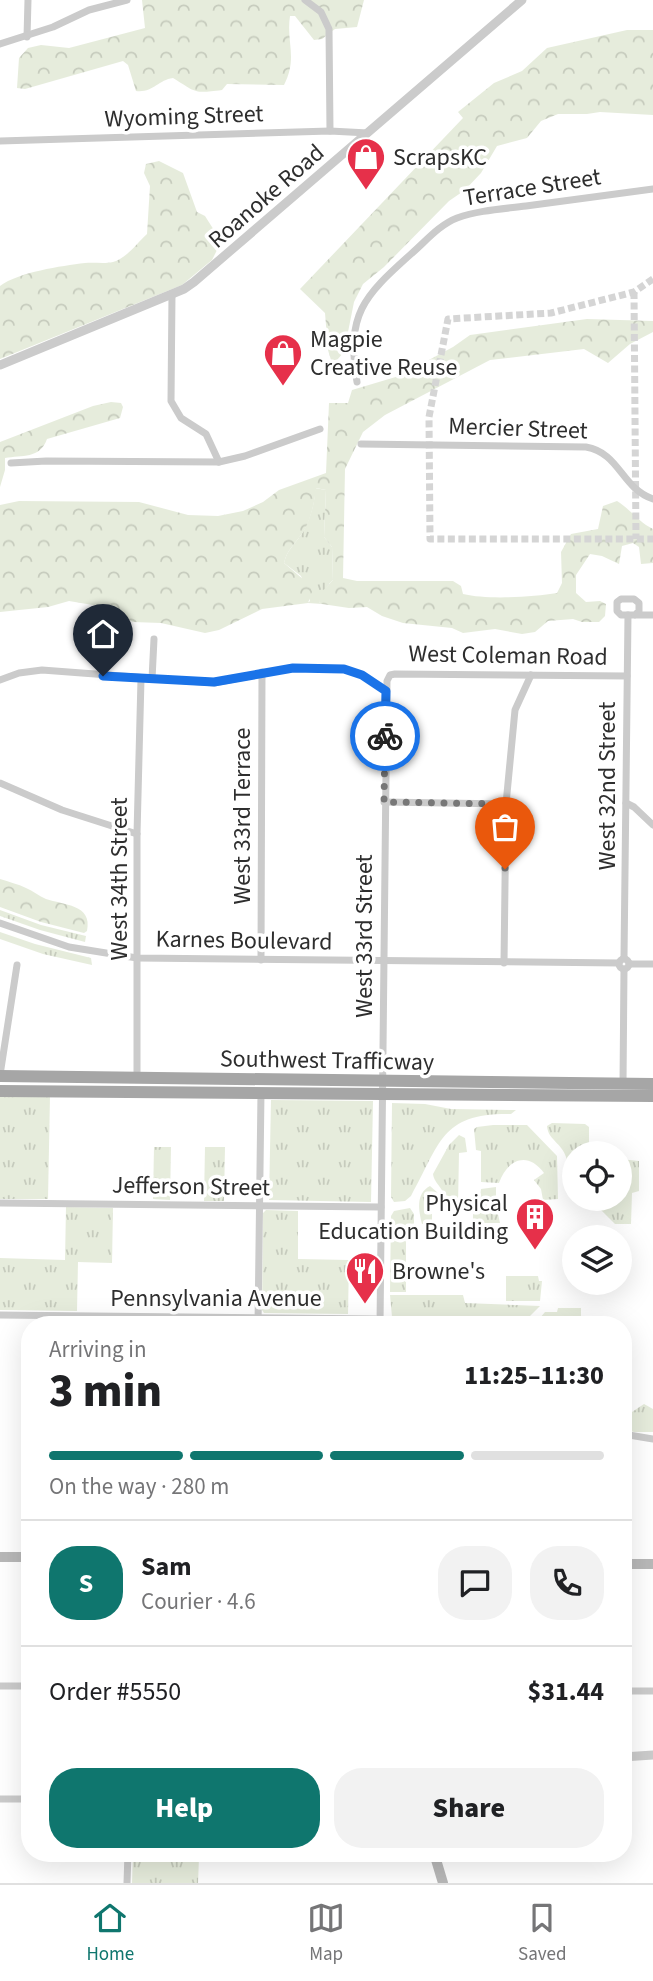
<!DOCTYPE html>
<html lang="en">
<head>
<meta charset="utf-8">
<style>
  :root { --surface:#fff; --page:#f2f2f2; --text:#202124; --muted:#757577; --line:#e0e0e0; --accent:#0f766e }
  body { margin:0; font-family:"Source Sans 3",sans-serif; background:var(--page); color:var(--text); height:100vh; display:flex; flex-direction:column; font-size:26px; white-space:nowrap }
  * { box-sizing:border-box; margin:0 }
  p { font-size:23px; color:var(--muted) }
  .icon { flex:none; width:38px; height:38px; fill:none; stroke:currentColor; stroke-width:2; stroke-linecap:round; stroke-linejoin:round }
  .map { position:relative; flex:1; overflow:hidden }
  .details { position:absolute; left:21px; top:1316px; width:611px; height:546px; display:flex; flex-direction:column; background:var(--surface); border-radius:28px; box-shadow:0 7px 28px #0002 }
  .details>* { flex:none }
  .controls { position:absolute; left:562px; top:1141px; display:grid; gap:14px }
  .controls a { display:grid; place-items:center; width:70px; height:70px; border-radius:50%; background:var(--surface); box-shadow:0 7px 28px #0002; font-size:35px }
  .pin { position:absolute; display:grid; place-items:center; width:60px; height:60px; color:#fff; margin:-72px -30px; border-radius:50% 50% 50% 0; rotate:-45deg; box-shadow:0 0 7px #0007 }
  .pin .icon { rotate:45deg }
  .courier { position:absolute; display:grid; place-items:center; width:70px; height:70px; margin:-35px; border:5px solid #1a73e8; border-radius:50%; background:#fff; color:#222; box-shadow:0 2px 9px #0007 }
  .summary em { font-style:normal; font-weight:800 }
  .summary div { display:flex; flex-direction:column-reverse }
  .summary { display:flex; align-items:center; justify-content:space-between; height:119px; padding:0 28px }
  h1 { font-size:46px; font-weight:800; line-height:52px }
  .bar { display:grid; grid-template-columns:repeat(4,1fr); gap:10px 7px; align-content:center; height:84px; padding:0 28px }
  .bar i { height:9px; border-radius:5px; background:var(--line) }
  .bar .current { background:var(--accent) }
  .bar p { grid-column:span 4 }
  .line { display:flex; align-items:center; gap:18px; padding:0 28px; border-top:2px solid var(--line) }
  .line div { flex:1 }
  .round { display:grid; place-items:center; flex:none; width:74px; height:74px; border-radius:28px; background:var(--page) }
  .primary-button { display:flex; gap:14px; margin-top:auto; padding:14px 28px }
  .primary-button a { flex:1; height:80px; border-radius:28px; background:var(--accent); color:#fff; font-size:28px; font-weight:800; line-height:80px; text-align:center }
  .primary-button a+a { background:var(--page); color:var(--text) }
  .tabs { display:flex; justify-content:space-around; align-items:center; height:98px; border-top:2px solid var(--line); background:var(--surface); font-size:19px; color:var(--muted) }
  .tabs a { display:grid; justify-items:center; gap:4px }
  .tabs .current { color:var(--accent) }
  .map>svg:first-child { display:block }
</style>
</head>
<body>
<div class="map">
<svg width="653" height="1883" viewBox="0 0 653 1883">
  <defs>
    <pattern id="grass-tufts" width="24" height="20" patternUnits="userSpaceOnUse" patternTransform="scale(1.75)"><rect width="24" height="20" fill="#e6ecdc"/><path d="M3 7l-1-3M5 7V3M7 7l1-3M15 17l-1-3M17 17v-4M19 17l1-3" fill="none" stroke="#c6cbbd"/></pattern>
    <pattern id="forest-crowns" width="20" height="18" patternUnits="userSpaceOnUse" patternTransform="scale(1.75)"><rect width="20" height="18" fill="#e6ecdc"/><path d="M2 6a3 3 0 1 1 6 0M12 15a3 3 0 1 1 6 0" fill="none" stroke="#c6cbbd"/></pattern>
  </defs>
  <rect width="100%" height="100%" fill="#fff"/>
  <g fill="url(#grass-tufts)">
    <path d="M 315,488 L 326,490 L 324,537 L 332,547 L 333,580 L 328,585 L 319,602 L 322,604 L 308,603 L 310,601 L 301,576 L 284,563 C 287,550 294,545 301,535 C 309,524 316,500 315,488 Z"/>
    <path d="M 0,910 L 41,925 L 86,936 L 85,942 L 40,930 L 3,917 L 0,916 Z"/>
    <path d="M 0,932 L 35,944 L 91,958 L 92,965 L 43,954 L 0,939 Z"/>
    <path d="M 0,1096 L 50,1096 L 48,1199 L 0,1199 Z"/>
    <path d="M 271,1100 L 373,1101 L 371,1202 L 269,1200 Z"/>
    <path d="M 392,1103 L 425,1104 L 451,1109 L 516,1110 L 511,1114 C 441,1113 441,1142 411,1196 L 405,1201 L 394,1202 L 391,1197 Z"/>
    <path d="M 552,1123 L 585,1124 L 589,1127 L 589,1153 L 574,1153 L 574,1168 L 568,1166 C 566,1143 548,1142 547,1126 Z"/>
    <path d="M 493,1125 L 527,1125 L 557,1156 L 558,1199 L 543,1200 L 541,1189 L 534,1180 L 544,1173 C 527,1150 507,1160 499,1183 L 481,1182 L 481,1151 L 476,1150 L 474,1129 L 477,1127 Z"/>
    <path d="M 459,1135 L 465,1138 L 467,1152 L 459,1153 L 458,1205 L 447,1205 C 446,1189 434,1184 433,1174 L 449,1145 Z"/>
    <path d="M 154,1147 L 171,1147 L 170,1200 L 153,1199 Z"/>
    <path d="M 205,1147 L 225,1147 L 224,1201 L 204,1201 Z"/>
    <path d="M 620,1159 L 639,1161 L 639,1191 L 632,1193 L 631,1224 L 615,1224 L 598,1207 L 598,1199 L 620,1199 Z"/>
    <path d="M 430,1186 L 438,1193 L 440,1205 L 432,1205 L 432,1224 L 422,1224 C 419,1211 415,1194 430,1186 Z"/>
    <path d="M 496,1187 L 496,1205 L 500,1223 L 477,1223 L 473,1220 L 473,1198 L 480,1198 L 481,1189 Z"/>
    <path d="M 66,1207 L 113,1208 L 112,1263 L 78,1262 L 77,1311 L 0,1310 L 0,1258 L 65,1260 Z"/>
    <path d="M 410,1208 L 414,1214 L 414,1224 L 406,1224 L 406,1292 L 390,1292 L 391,1216 L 394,1211 Z"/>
    <path d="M 266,1210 L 298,1211 L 298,1259 L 349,1260 L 348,1314 L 264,1313 L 262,1310 L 263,1213 Z"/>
    <path d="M 506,1276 L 538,1276 L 539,1281 L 542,1281 L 540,1301 L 506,1301 Z"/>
    <path d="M 390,1295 L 463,1295 L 465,1303 L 540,1306 L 521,1325 L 461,1325 L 430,1319 L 392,1317 Z"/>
    <path d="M 558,1308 L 581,1308 L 581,1316 L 591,1316 L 591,1325 L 534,1325 L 545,1312 L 557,1312 Z"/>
    <path d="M 644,1404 L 653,1409 L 653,1432 L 634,1432 L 623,1429 L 623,1418 Z"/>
    <path d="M 133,1853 L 199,1857 L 198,1883 L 132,1883 Z"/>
  </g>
  <g fill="url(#forest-crowns)">
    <path d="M 142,0 L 364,0 L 357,27 L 335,29 L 322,39 L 314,40 L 295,16 L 290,16 C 286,42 298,58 284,85 L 227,84 L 222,90 C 193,94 196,92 173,78 C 158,80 153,93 136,91 L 128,65 L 123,61 L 25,89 L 17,88 L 19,58 L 28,48 L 41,45 L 69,48 L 145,28 Z"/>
    <path d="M 627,30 L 653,30 L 653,115 L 600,112 L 587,114 L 558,114 L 541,121 L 527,138 L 497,146 L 481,173 L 465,190 L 449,201 L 384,267 L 363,284 L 354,302 L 344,352 L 337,360 L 331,360 L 328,350 L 325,313 L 300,289 L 463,118 L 458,112 L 494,83 L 522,71 L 547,48 Z"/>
    <path d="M 159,161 L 183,173 L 197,212 L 205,216 L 219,238 L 218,248 L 212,260 L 182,285 L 0,359 L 0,286 C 19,272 61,266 85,263 C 94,262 104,264 113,262 C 127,258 137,243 147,234 L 150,186 L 144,173 L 146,164 Z"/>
    <path d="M 587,319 L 653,321 L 653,332 L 630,344 L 608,363 L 584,349 L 490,360 L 385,415 L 363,432 L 345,469 L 343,578 L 357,581 L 453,581 L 461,586 L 463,594 C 488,600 532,597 557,593 L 562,583 L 561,552 L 571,534 L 598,529 L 603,506 L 617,501 C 630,509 640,523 653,529 L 653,563 L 641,564 L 639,547 L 633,543 L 622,546 L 619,564 L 602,556 L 590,554 L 576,575 L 576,593 L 586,602 L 600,601 L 606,604 L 605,616 L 599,622 L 582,622 L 573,619 L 548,621 L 535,632 L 522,634 L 495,629 L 463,633 L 452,628 L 403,623 L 382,616 L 367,607 L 349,608 L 322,604 L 319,602 L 321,593 L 333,580 L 332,547 L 324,537 L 326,490 L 316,488 C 315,501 310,524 301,535 C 294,545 287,550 284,563 L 310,585 L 312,592 L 308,603 L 262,609 L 219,630 L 205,633 L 161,623 L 133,622 L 105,607 L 69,601 L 48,607 L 0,612 L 0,505 L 19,501 L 139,502 L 188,515 L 218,516 L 243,511 L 263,502 L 279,490 L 326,473 L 329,403 L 348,403 L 352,390 L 399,376 L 453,347 L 470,335 Z"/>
    <path d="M 111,402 L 121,403 L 123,407 L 120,418 L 47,439 C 40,459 22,455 5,458 L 5,470 L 0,487 L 0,442 L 93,406 Z"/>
    <path d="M 0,879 C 9,882 18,884 26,888 C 33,891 39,896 46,899 C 63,905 93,904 87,931 L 84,933 L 41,922 L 0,907 Z"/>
  </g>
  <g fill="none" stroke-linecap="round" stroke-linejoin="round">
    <g stroke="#d5d5d5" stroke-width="7" stroke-dasharray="7 3.5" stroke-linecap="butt">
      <path d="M 653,279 L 634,292 L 551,313 L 448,319 L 429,417 L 430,539 L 653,539"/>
      <path d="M 634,292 L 636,539"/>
    </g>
    <g stroke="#cbcbcb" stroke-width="7">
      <path d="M 305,0 L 321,12 L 329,29 L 330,131"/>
      <path d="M 27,37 L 28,0"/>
      <path d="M 0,44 L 53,27 L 89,10 L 127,0"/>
      <path d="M 0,141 L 330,131 L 368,133"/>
      <path d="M 172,294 L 171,401 L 181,418 L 206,434 L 219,462"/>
      <path d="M 357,382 C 346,314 363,297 411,254 C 426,241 439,225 457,218 C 479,210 503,209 526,206 C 568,200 611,195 653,189"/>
      <path d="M 361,444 L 586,447 C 620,453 621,488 653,499"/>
      <path d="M 11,463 L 46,461 L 219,462 L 245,456 L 320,429"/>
      <path d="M 635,615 L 639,611 L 639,603 L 634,599 L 621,599 L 617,602 L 617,611 L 621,615 L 653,615"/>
      <path d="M 152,679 L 154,639"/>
      <path d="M 0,680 L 19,673 L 42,670 L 214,683 L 293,668 L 344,669 L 362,675 L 386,691"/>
      <path d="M 0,783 L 62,810 L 137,834"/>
      <path d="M 384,802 L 506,804"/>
      <path d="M 626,803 L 634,807 L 653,825"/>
      <path d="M 0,923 L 69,947 L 137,958 L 619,963"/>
      <path d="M 624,958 L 628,615"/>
      <circle cx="624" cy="964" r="5"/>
      <path d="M 261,960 L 262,672"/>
      <path d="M 504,963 L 506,804 L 515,710 L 531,675"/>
      <path d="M 629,964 L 653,964"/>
      <path d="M 0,1075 L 17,965"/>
      <path d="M 137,1078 L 137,834 L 141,679"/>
      <path d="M 623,1084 L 624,969"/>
      <path d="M 0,1203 L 381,1207"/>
      <path d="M 0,1315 L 375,1319 L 389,1322 L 430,1325"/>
      <path d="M 258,1325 L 261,1092"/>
      <path d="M 380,1325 L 387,681 L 390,675 L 395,674 L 627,676"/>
      <path d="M 623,1434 L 653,1439"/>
      <path d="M 0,1686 L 30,1686"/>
      <path d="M 623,1691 L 653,1691"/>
      <path d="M 0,1799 L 30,1799"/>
      <path d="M 127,1883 L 128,1853"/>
    </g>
    <g stroke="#cbcbcb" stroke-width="9">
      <path d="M 0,365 L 184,289 L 194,282 L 522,0"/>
      <path d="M 623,1757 L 653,1755"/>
    </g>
    <g stroke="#b8b8b8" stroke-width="10">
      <path d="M 0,1557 L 30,1557"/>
      <path d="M 623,1564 L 653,1564"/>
      <path d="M 434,1853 L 443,1883"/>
    </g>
    <g stroke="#a6a6a6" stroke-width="12">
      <path d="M 0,1076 L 653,1084"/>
      <path d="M 0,1091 L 653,1096"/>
    </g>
  </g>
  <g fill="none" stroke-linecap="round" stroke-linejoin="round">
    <path stroke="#777" stroke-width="7" stroke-dasharray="0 12.6" d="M 385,736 L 384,802 L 506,804 L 505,869"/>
    <path stroke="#1a73e8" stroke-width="9" d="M 103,676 L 214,682 L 293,668 L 344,669 L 362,675 L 386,691 L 385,736"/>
  </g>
  <defs>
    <g id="shop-pin" transform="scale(2.0125)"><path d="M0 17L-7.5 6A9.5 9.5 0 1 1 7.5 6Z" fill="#e6304a" stroke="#fff"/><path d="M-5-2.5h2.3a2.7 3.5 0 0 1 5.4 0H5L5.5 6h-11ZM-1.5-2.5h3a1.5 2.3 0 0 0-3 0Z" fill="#fff"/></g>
    <g id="building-pin" transform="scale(2.0125)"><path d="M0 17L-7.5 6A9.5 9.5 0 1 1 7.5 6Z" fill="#e6304a" stroke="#fff"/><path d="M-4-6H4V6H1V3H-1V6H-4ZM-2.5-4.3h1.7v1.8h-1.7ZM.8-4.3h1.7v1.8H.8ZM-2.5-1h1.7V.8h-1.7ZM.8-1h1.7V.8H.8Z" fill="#fff"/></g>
    <g id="restaurant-pin" transform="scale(2.0125)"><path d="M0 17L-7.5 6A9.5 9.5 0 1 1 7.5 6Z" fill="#e6304a" stroke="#fff"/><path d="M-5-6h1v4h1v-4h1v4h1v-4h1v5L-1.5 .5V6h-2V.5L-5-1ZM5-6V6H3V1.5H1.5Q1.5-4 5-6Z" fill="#fff"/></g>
  </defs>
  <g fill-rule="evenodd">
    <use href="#shop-pin" x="366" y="157"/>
    <use href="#shop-pin" x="283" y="353"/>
    <use href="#building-pin" x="535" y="1217"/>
    <use href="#restaurant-pin" x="365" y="1271"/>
  </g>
  <g text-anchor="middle" stroke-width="7" stroke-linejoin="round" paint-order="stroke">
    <g font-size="24" fill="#2e2e2e" stroke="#fff">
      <text transform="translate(184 116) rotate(-2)" y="8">Wyoming Street</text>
      <text transform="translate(532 187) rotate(-9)" y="8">Terrace Street</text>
      <text transform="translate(266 196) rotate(-41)" y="8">Roanoke Road</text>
      <text transform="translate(518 428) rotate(2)" y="8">Mercier Street</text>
      <text transform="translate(508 655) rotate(1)" y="8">West Coleman Road</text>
      <text transform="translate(607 786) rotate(-90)" y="8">West 32nd Street</text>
      <text transform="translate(242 816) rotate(-90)" y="8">West 33rd Terrace</text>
      <text transform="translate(119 879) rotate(-90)" y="8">West 34th Street</text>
      <text transform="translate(364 936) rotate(-90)" y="8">West 33rd Street</text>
      <text transform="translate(244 940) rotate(1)" y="8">Karnes Boulevard</text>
      <text transform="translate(327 1060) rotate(1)" y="8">Southwest Trafficway</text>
      <text transform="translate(191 1186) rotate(1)" y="8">Jefferson Street</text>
      <text x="216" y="1306">Pennsylvania Avenue</text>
    </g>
    <g font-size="24" fill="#2e2e2e" stroke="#fff" text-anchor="start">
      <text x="393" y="165">ScrapsKC</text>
      <text x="310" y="347">Magpie<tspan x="310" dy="28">Creative Reuse</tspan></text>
      <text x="508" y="1211" text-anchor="end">Physical<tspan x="508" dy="28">Education Building</tspan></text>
      <text x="392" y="1279">Browne's</text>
    </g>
  </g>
</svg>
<div class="controls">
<a><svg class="icon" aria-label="locate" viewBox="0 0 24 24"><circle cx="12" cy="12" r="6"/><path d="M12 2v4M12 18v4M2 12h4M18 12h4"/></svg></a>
<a><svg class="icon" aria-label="layers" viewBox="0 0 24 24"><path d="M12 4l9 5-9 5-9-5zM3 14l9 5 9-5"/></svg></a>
</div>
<div class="pin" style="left:505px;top:869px;background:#ea580c"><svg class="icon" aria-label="bag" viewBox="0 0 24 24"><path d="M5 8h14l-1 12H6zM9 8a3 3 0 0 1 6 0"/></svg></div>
<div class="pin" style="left:103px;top:676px;background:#1f2937"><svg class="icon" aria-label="home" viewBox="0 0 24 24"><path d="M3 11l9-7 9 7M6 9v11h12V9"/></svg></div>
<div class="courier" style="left:385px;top:736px"><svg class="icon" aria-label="bike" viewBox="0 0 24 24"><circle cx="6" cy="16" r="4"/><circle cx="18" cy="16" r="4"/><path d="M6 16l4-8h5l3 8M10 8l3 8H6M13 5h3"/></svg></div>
<section class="details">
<div class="summary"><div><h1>3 min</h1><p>Arriving in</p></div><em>11:25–11:30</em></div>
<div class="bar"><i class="current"></i><i class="current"></i><i class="current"></i><i></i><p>On the way · 280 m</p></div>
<div class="line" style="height:126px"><b class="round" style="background:var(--accent);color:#fff">S</b><div><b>Sam</b><p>Courier · 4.6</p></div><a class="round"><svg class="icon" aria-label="chat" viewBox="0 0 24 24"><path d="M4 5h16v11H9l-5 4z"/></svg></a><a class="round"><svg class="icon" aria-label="phone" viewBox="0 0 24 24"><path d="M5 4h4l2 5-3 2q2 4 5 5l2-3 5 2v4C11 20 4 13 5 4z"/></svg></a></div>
<div class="line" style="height:91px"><div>Order #5550</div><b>$31.44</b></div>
<div class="primary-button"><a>Help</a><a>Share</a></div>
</section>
</div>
<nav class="tabs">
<a class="current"><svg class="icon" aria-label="home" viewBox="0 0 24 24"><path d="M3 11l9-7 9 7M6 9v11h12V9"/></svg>Home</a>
<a><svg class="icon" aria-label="map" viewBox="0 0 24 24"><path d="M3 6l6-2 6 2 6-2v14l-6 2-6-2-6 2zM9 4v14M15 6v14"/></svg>Map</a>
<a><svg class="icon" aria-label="saved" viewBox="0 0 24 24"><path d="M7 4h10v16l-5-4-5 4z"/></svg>Saved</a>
</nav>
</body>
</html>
